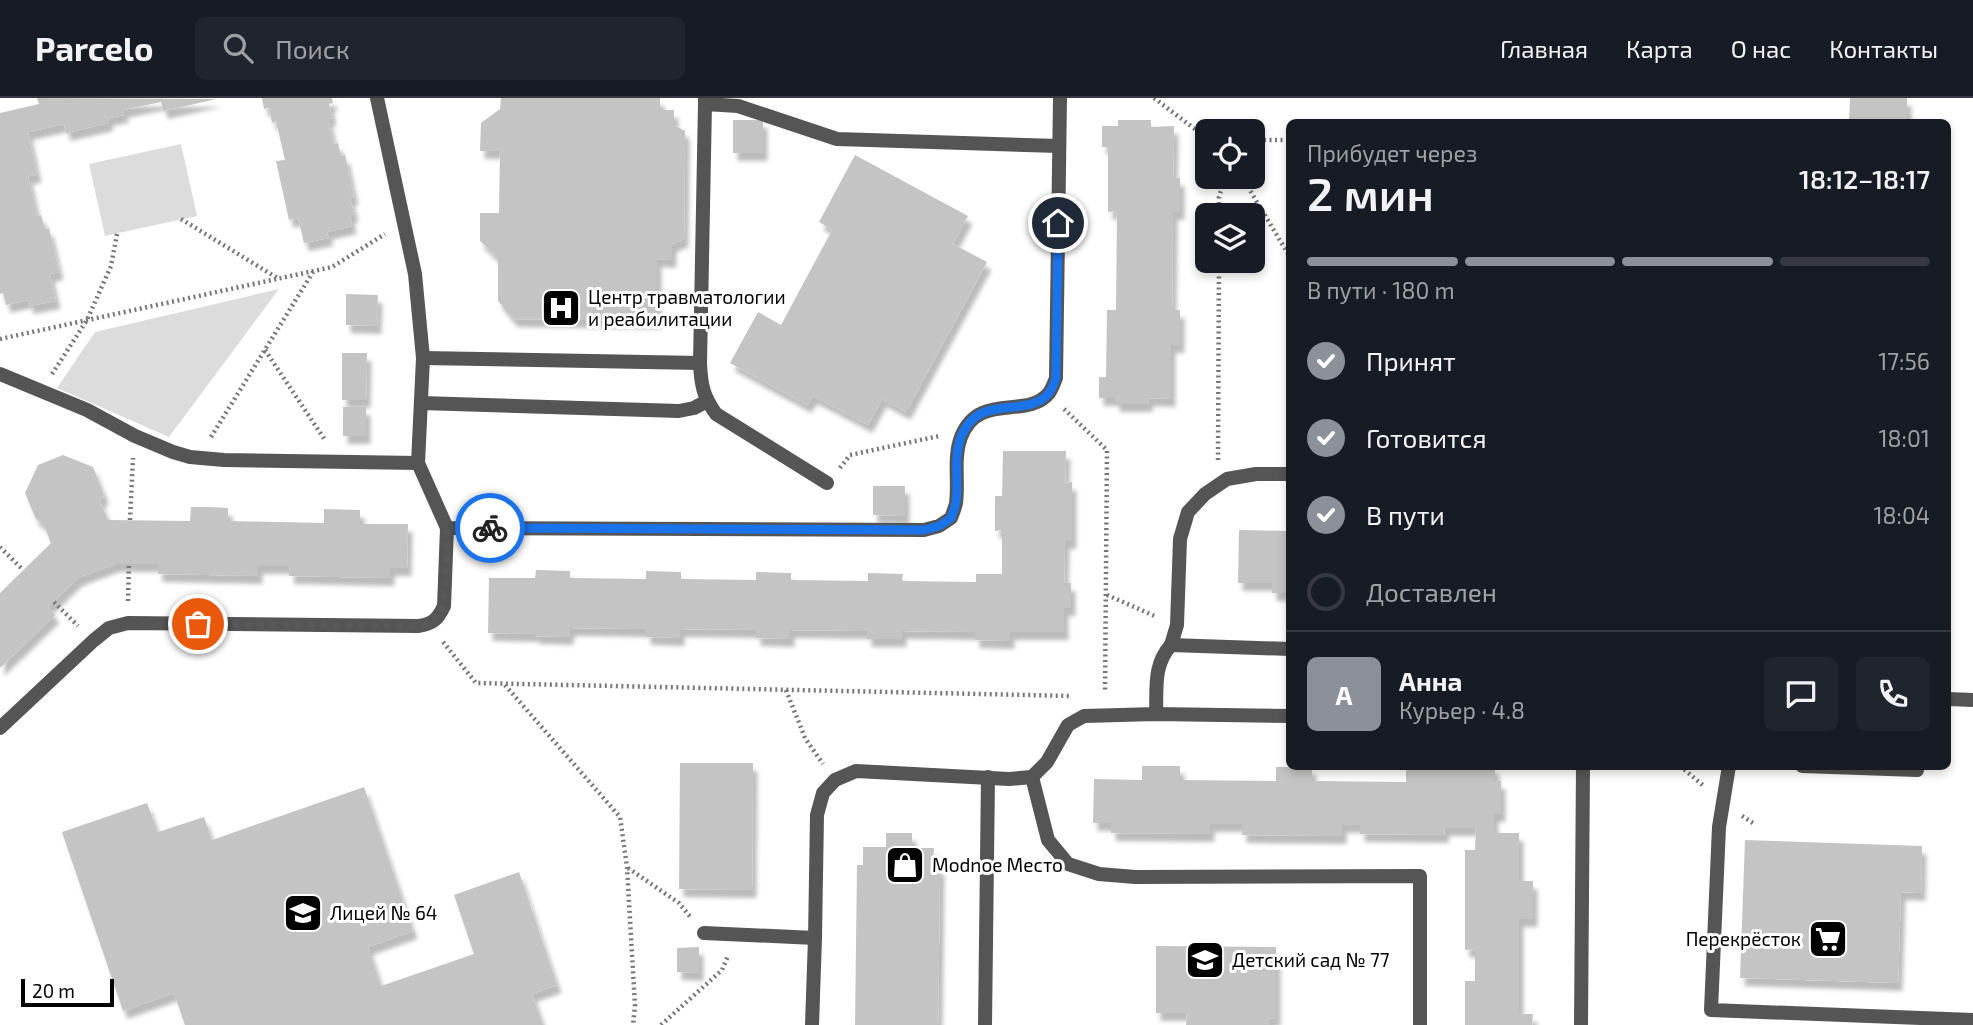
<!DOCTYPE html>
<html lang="ru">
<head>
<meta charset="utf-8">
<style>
  :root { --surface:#171b24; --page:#20242c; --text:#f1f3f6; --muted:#9ea1a6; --line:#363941; --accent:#8c9099 }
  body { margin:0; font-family:"Exo 2",sans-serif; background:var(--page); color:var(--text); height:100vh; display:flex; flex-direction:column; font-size:26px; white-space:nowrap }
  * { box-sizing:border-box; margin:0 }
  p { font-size:23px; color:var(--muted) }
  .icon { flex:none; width:38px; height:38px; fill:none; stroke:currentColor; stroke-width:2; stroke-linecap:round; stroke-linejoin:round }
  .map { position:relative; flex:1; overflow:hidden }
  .details { position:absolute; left:1286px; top:21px; width:665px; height:651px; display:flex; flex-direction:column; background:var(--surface); border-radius:10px; box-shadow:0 4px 10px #0003 }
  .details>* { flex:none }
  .controls { position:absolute; left:1195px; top:21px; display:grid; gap:14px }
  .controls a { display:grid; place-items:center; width:70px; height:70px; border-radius:10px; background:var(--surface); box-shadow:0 4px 10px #0003; font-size:35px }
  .scale { position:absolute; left:21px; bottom:18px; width:93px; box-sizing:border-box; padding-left:7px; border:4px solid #000; border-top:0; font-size:19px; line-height:24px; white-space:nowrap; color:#000; -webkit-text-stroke:5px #fff; paint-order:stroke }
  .pin { position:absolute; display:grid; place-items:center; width:60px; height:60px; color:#fff; margin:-30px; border:4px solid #fff; border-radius:50%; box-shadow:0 2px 7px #0007 }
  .courier { position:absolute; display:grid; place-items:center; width:70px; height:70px; margin:-35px; border:5px solid #1a73e8; border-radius:50%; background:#fff; color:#222; box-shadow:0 2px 9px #0007 }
  .overview em { font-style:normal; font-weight:600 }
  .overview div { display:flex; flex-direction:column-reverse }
  .overview { display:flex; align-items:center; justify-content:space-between; height:119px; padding:0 21px }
  h1 { font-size:46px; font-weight:600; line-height:52px }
  .bar { display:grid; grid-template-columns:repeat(4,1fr); gap:10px 7px; align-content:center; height:84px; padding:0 21px }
  .bar i { height:9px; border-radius:5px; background:var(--line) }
  .bar .selected { background:var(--accent) }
  .bar p { grid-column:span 4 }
  .line { display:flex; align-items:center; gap:18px; padding:0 21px; border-top:2px solid var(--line) }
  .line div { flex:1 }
  .round { display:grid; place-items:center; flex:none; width:74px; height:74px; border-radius:10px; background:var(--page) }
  ol { padding:0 21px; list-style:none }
  li { display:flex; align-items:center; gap:21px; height:77px }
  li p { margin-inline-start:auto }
  li .icon { padding:7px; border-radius:50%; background:var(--accent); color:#fff; stroke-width:4 }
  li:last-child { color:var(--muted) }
  li i { width:38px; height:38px; border:4px solid var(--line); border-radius:50% }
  header { display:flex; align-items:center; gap:42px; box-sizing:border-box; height:98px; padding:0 35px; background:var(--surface); border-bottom:2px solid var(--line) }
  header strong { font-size:33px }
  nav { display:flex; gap:38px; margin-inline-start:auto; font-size:24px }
  .search { width:490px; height:63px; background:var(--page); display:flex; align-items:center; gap:18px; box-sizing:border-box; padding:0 24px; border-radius:10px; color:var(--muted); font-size:26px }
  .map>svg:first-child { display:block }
</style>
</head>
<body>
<header>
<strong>Parcelo</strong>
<div class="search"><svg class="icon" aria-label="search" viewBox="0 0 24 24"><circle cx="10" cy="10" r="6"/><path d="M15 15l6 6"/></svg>Поиск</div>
<nav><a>Главная</a><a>Карта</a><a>О нас</a><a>Контакты</a></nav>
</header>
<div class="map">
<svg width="1973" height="927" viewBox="0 0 1973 927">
  <defs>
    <filter id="shadow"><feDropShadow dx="4.5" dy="8" stdDeviation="2" flood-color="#0004"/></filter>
  </defs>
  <rect width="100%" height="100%" fill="#fff"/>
  <g fill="#dcdcdc">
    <path d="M 181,46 L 197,118 L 105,138 L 89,66 Z"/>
    <path d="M 279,191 L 169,339 L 57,290 L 95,234 Z"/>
  </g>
  <g fill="#c4c4c4" filter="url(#shadow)">
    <path d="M 37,0 L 217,1 L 163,13 L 161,4 L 123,12 L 124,17 L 108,20 L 109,25 L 66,35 L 64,26 L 28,34 L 37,77 L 28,78 L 37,118 L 41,117 L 45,131 L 49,130 L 59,174 L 50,176 L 56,203 L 29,208 L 28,202 L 6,207 L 3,195 L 0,196 L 0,15 L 39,6 Z"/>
    <path d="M 262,0 L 332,0 L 333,5 L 329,6 L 332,20 L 328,21 L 334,46 L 338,45 L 341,58 L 345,57 L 354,99 L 350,100 L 354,116 L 350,117 L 352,128 L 327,134 L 329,140 L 304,145 L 298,120 L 289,122 L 276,63 L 285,62 L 276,23 L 272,25 L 269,10 L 264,11 Z"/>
    <path d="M 501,0 L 660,0 L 660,12 L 674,12 L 674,27 L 685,33 L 684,141 L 672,146 L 672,162 L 657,161 L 657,223 L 513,221 L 498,203 L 498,160 L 480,143 L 480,115 L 499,115 L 500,53 L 480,53 L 481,25 L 500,11 Z"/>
    <path d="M 1850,0 L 1907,0 L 1907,24 L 1849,24 Z"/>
    <rect x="733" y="22" width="30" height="33"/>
    <path d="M 1118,22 L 1151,22 L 1151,29 L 1174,28 L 1173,80 L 1180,80 L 1180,114 L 1173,114 L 1172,212 L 1180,212 L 1180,247 L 1171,247 L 1171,301 L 1149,300 L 1148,306 L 1115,306 L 1115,300 L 1099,300 L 1099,279 L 1106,279 L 1107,212 L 1116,212 L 1117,113 L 1108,114 L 1108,49 L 1102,49 L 1102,28 L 1118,28 Z"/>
    <path d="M 855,57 L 968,118 L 953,146 L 987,164 L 906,314 L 882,301 L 868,327 L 813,298 L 807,307 L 730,265 L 758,214 L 781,227 L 832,132 L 819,124 Z"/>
    <path d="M 346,196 L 378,197 L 377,228 L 346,227 Z"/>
    <path d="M 342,255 L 367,255 L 366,302 L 342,302 Z"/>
    <rect x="343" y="309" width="23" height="29"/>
    <path d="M 1003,353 L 1066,353 L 1065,385 L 1072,384 L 1072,443 L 1065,443 L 1064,485 L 1071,485 L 1071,510 L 1064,510 L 1064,534 L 1010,534 L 1010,543 L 975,542 L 975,534 L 902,533 L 902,541 L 867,541 L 867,533 L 790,532 L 790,541 L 756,540 L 756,532 L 680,531 L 680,540 L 646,539 L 646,531 L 570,530 L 569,539 L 535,538 L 535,536 L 488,535 L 489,480 L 535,480 L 536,472 L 570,473 L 570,480 L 646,481 L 646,473 L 681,474 L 681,481 L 756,482 L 756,474 L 791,475 L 791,482 L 868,483 L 868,475 L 903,476 L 902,483 L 976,484 L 976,476 L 1002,476 L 1002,432 L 995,433 L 995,398 L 1002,398 Z"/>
    <path d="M 63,357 L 93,369 L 104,397 L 100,403 L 108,422 L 190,423 L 191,409 L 208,409 L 228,410 L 228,423 L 324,425 L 324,411 L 360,412 L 360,426 L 408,426 L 407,470 L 390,470 L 390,480 L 289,478 L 290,468 L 258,468 L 258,478 L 158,476 L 158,466 L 115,466 L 78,480 L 48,509 L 55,517 L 0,570 L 0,495 L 51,445 L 43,425 L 36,421 L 25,395 L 38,367 Z"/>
    <path d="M 873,388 L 905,388 L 905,418 L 873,417 Z"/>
    <path d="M 1239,432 L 1290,433 L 1290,495 L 1272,495 L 1272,485 L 1238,485 Z"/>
    <path d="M 680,665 L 753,665 L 752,792 L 679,791 Z"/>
    <path d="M 1142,668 L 1180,668 L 1180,682 L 1276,683 L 1276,669 L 1312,669 L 1312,683 L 1406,684 L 1406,672 L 1476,672 L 1476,668 L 1495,668 L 1495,683 L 1501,683 L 1501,716 L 1494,716 L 1494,735 L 1519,735 L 1519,783 L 1533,783 L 1533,821 L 1519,821 L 1519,916 L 1533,916 L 1532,927 L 1465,927 L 1465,883 L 1475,883 L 1475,851 L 1465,852 L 1465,752 L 1475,752 L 1476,730 L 1445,730 L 1444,737 L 1360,736 L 1360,727 L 1342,727 L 1342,738 L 1242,737 L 1242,726 L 1210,726 L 1210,736 L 1111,735 L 1111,725 L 1093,725 L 1094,681 L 1142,682 Z"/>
    <path d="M 364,689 L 413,833 L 368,849 L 381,888 L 474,856 L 454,797 L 519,774 L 557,887 L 532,896 L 543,927 L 185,927 L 174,895 L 123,913 L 62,734 L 147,705 L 158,734 L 204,719 L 212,742 Z"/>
    <path d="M 886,735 L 912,735 L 912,750 L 934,750 L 933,768 L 940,768 L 938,927 L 855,927 L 857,767 L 863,767 L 863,749 L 886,749 Z"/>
    <path d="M 1745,742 L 1922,748 L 1921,795 L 1901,794 L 1898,885 L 1740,880 Z"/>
    <path d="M 1156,848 L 1276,849 L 1276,921 L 1270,920 L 1270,927 L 1186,927 L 1187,915 L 1156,915 Z"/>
    <path d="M 699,849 L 699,875 L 677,874 L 677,850 Z"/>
  </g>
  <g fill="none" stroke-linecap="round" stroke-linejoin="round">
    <g stroke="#777" stroke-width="4.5" stroke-dasharray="2 3.5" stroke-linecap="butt">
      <path d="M 1154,0 L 1208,41"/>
      <path d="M 1253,42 L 1290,42"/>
      <path d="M 1242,79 L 1290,159"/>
      <path d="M 1219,117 L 1219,99 L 1225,79"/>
      <path d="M 181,121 L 279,181"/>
      <path d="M 0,241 L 332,169 L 385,136"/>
      <path d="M 265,252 L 325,342"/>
      <path d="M 52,276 L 87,222 L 111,168 L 117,136"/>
      <path d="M 1064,311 L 1107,352 L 1105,595"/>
      <path d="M 211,339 L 313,174"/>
      <path d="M 1218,362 L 1219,163"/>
      <path d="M 840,370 L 850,357 L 939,338"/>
      <path d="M 130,422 L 133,360"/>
      <path d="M 1948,438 L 1953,437"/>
      <path d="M 0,449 L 23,472"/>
      <path d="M 1107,497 L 1157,519"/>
      <path d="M 128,503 L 129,465"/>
      <path d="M 54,504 L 78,528"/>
      <path d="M 443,544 L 476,585 L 1072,598"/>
      <path d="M 505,587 L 620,719 L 627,769 L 635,908 L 633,927"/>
      <path d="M 786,592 L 805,640 L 823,666"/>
      <path d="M 1680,668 L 1705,689"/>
      <path d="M 1742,718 L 1753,725"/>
      <path d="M 628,770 L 679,805 L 692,821"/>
      <path d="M 661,927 L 722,872 L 728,858"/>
    </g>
    <g stroke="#555" stroke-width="14">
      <path d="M 377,0 L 415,176 L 423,260 L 418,365 L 447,430 L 924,432 L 939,428 L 951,420 C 953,415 955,410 956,405 C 959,383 953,360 961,339 C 979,293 1027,322 1049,295 C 1052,291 1054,285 1056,280 L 1060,0"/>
      <path d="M 705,0 L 705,6 L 738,8 L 837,41 L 1059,48"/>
      <path d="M 423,260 L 700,265 L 705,6"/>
      <path d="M 700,265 C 701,287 703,298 716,316 L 827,385"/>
      <path d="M 0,276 L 87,312 L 135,338 L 173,354 L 190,359 L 224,362 L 418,365"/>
      <path d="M 421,305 L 679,313 L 694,310 L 707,303"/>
      <path d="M 1171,547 L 1177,527 L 1180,441 L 1188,414 L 1205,396 L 1227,381 L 1256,376 L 1290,376"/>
      <path d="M 1948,601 L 1973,602"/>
      <path d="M 1156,616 C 1157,590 1153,567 1171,547 L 1290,551"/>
      <path d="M 0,630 L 93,543 L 109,530 L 128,525 L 418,528 C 433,526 438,521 444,508 L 447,430"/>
      <path d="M 1729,668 L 1719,729 L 1711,912 L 1973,922"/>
      <path d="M 1802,668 L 1917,672 L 1918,668"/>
      <path d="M 1032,679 L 1048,742 L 1068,766 L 1099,776 L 1135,779 L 1420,778 L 1420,927"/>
      <path d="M 704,835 L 815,840"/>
      <path d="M 812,927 L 815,840 L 817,717 L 823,695 L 835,682 L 856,673 L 1009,681 L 1032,679 L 1047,664 L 1068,627 L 1084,618 L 1156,616 L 1290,618"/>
      <path d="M 985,927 L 988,679"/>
      <path d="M 1581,927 L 1583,668"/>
    </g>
  </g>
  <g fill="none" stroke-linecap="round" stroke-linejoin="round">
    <path stroke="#595959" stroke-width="7" stroke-dasharray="0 12.6" d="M 198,526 L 418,528 C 433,526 438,521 444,508 L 447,430 L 490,430"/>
    <path stroke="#1a73e8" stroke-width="9" d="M 490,430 L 924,432 L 939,428 L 951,420 C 953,415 955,410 956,404 C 959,383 953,360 961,339 C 979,293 1027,322 1049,295 C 1052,291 1054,285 1056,280 L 1058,125"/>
  </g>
  <defs>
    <g id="hospital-square" transform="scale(2.0125)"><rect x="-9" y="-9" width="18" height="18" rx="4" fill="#000" stroke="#fff"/><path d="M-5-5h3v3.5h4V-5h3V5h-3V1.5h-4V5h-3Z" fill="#fff"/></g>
    <g id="shop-square" transform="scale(2.0125)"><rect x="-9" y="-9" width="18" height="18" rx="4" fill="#000" stroke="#fff"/><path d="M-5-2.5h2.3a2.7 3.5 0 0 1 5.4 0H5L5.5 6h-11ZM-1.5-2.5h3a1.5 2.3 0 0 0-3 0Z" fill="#fff"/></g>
    <g id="school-square" transform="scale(2.0125)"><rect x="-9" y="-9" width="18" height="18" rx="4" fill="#000" stroke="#fff"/><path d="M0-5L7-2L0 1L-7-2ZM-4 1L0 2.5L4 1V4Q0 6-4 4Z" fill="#fff"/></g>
    <g id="supermarket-square" transform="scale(2.0125)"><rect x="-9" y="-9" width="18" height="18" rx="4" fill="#000" stroke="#fff"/><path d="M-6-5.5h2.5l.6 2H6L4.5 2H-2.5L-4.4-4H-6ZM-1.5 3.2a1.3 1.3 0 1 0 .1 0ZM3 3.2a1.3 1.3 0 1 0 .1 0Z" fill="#fff"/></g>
  </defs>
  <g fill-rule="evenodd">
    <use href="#hospital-square" x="561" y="210"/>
    <use href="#shop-square" x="905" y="767"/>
    <use href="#school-square" x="303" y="815"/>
    <use href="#supermarket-square" x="1828" y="841"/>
    <use href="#school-square" x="1205" y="862"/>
  </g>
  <g text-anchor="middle" stroke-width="6" stroke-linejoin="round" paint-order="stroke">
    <g font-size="19" fill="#000" stroke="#fff" text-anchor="start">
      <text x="588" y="206">Центр травматологии<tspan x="588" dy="22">и реабилитации</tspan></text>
      <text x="932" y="774">Modnoe Место</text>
      <text x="330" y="822">Лицей № 64</text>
      <text x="1801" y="848" text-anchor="end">Перекрёсток</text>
      <text x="1232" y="869">Детский сад № 77</text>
    </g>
  </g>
</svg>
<div class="controls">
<a><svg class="icon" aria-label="locate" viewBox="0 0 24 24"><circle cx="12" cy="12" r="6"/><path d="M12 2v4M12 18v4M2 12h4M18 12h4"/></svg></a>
<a><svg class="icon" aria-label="layers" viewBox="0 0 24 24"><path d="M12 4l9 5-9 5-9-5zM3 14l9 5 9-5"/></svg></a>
</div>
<div class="scale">20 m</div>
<div class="pin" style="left:198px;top:526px;background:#ea580c"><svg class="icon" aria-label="bag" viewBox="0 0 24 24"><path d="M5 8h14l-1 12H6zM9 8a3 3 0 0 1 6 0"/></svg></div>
<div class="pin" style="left:1058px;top:125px;background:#1f2937"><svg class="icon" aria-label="home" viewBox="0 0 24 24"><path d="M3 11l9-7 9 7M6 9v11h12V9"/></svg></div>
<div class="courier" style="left:490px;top:430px"><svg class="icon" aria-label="bike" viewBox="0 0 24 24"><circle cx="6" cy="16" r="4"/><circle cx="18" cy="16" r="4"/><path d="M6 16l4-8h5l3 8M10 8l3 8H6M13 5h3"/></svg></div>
<section class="details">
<div class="overview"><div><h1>2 мин</h1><p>Прибудет через</p></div><em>18:12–18:17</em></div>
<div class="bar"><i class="selected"></i><i class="selected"></i><i class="selected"></i><i></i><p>В пути · 180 m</p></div>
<ol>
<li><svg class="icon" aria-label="check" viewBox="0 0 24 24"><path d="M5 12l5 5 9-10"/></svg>Принят<p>17:56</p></li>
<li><svg class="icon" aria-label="check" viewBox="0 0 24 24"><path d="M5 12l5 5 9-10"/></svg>Готовится<p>18:01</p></li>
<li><svg class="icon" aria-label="check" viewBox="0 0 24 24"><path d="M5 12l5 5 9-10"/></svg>В пути<p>18:04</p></li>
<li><i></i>Доставлен</li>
</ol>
<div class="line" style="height:126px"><b class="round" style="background:var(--accent);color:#fff">А</b><div><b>Анна</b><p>Курьер · 4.8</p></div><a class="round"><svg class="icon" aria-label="chat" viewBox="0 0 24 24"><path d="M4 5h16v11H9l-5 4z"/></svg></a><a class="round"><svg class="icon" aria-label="phone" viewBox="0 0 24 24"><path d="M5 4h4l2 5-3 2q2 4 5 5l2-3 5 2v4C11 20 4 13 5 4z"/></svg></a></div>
</section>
</div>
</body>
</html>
